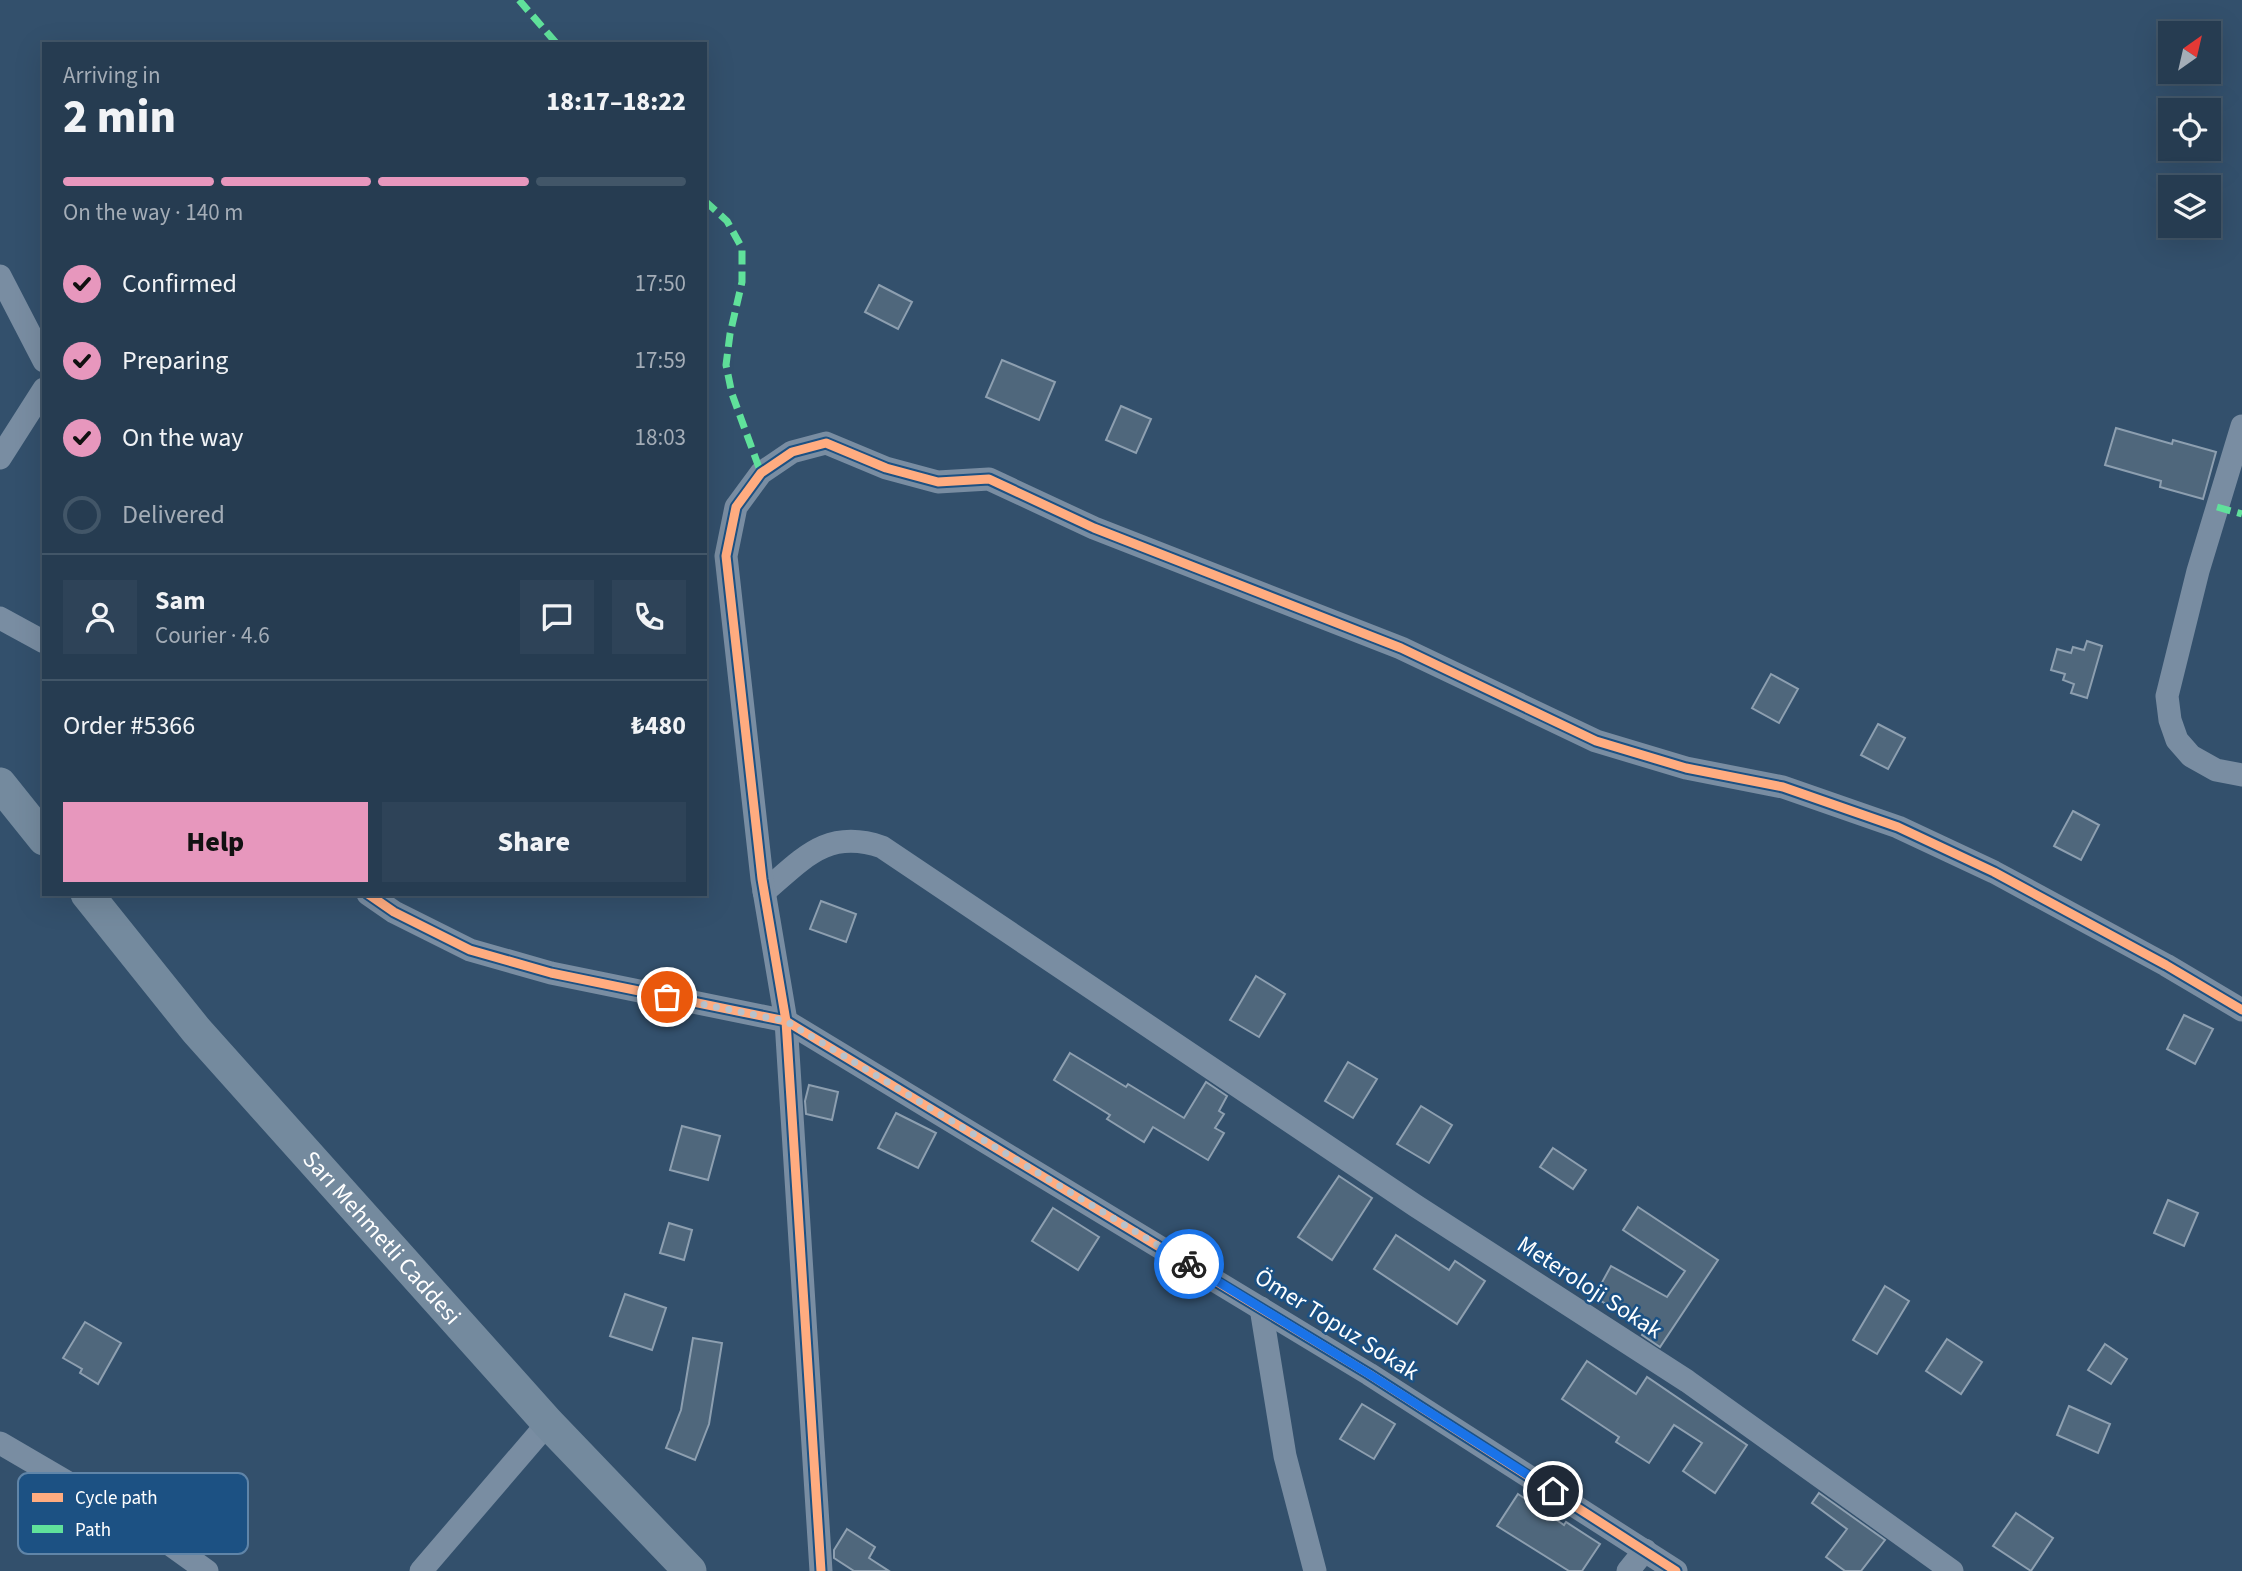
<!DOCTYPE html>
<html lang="en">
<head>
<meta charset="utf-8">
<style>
  :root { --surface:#263c51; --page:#2e4358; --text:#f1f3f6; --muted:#a4adb7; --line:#425668; --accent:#e797bd }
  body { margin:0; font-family:"Source Sans 3",sans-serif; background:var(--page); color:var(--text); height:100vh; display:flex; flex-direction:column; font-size:26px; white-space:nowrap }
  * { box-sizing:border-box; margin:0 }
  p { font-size:23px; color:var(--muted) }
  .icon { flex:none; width:38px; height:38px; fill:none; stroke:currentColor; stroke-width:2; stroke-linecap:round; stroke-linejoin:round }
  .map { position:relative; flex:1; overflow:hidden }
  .details { position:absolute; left:42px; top:42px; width:665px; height:854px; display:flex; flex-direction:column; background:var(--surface); border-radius:0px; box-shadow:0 7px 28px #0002,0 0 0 2px var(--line) }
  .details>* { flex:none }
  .needle { width:46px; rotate:34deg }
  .controls { position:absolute; left:2158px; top:21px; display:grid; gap:14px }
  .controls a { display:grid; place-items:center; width:63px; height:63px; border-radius:0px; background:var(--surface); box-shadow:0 7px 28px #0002,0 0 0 2px var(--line); font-size:35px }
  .pin { position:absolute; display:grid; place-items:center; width:60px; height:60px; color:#fff; margin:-30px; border:4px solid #fff; border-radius:50%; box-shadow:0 2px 7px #0007 }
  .courier { position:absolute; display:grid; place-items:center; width:70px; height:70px; margin:-35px; border:5px solid #1a73e8; border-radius:50%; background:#fff; color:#222; box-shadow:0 2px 9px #0007 }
  .headline em { font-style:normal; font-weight:800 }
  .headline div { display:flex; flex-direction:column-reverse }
  .headline { display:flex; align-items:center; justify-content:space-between; height:119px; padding:0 21px }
  h1 { font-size:46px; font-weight:800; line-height:52px }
  .bar { display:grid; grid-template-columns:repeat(4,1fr); gap:10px 7px; align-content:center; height:84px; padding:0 21px }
  .bar i { height:9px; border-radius:5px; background:var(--line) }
  .bar .active { background:var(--accent) }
  .bar p { grid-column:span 4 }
  .line { display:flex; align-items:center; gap:18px; padding:0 21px; border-top:2px solid var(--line) }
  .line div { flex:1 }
  .round { display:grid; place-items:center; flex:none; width:74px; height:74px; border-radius:0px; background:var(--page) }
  ol { padding:0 21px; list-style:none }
  li { display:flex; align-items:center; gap:21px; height:77px }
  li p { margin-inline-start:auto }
  li .icon { padding:7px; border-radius:50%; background:var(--accent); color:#111; stroke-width:4 }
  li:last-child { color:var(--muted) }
  li i { width:38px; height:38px; border:4px solid var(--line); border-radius:50% }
  .button { display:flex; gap:14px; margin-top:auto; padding:14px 21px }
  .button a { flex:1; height:80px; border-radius:0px; background:var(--accent); color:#111; font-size:28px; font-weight:800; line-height:80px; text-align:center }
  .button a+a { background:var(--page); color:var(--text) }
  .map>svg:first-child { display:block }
</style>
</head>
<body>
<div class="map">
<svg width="2242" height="1571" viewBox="0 0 2242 1571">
  <rect width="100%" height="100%" fill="#33506c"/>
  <g fill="#4f677c" stroke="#8d9fb0" stroke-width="2">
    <path d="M 879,285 L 912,302 L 898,329 L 865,312 Z"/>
    <path d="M 1002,360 L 1055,382 L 1039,420 L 986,397 Z"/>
    <path d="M 1121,406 L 1151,419 L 1136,453 L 1106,440 Z"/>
    <path d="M 2116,428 L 2172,444 L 2173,440 L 2216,452 L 2203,499 L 2160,487 L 2161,481 L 2105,465 Z"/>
    <path d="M 2087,641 L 2102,646 L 2087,698 L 2071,693 L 2074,684 L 2063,680 L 2065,674 L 2051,670 L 2057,649 L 2071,653 L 2073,647 L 2084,650 Z"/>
    <path d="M 1771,674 L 1798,689 L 1779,723 L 1752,708 Z"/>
    <path d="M 1878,724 L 1905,738 L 1888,769 L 1861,755 Z"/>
    <path d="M 2073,811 L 2099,825 L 2081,860 L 2054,846 Z"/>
    <path d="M 821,901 L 856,914 L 846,942 L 810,929 Z"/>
    <path d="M 1256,976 L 1285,994 L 1259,1037 L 1230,1020 Z"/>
    <path d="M 2184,1015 L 2213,1029 L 2195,1064 L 2167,1049 Z"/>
    <path d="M 1070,1053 L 1126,1087 L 1128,1084 L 1184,1118 L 1206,1082 L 1227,1096 L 1219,1111 L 1224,1114 L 1215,1128 L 1224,1133 L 1208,1160 L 1153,1127 L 1144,1142 L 1107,1119 L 1110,1115 L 1054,1080 Z"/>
    <path d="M 1348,1062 L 1377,1079 L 1353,1118 L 1325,1101 Z"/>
    <path d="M 809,1085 L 838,1092 L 832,1120 L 806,1114 L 805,1101 Z"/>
    <path d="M 1421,1106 L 1452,1125 L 1429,1163 L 1397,1144 Z"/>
    <path d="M 896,1113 L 936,1133 L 918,1168 L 878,1148 Z"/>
    <path d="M 682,1126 L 720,1136 L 708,1180 L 670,1170 Z"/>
    <path d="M 1553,1148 L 1586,1170 L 1573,1189 L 1540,1167 Z"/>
    <path d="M 1339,1176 L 1372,1198 L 1332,1260 L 1298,1237 Z"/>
    <path d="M 2168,1200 L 2198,1213 L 2184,1246 L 2154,1233 Z"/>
    <path d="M 1638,1207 L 1718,1260 L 1660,1347 L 1642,1335 L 1647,1327 L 1594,1297 L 1611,1266 L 1667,1297 L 1685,1271 L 1623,1230 Z"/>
    <path d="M 1053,1208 L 1099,1237 L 1078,1270 L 1032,1241 Z"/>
    <path d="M 669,1223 L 692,1230 L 684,1260 L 660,1253 Z"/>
    <path d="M 1396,1235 L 1449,1270 L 1455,1261 L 1485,1281 L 1457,1324 L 1374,1269 Z"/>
    <path d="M 1885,1286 L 1909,1301 L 1877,1354 L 1853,1340 Z"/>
    <path d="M 625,1294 L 666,1308 L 652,1350 L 610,1336 Z"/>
    <path d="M 85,1322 L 121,1343 L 98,1384 L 80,1373 L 82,1369 L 63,1358 Z"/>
    <path d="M 693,1338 L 722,1343 L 709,1424 L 695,1460 L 666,1448 L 681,1410 Z"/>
    <path d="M 1947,1339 L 1982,1362 L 1961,1394 L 1926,1371 Z"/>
    <path d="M 2105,1344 L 2127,1359 L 2111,1384 L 2088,1370 Z"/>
    <path d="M 1587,1361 L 1636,1394 L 1647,1377 L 1747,1445 L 1715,1493 L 1683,1471 L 1702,1443 L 1674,1425 L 1649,1463 L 1616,1442 L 1619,1437 L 1562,1399 Z"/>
    <path d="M 1362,1404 L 1395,1424 L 1374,1459 L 1340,1439 Z"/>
    <path d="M 2069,1406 L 2110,1424 L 2098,1453 L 2057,1435 Z"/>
    <path d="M 1819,1493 L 1885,1540 L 1861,1571 L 1845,1571 L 1826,1557 L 1847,1529 L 1812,1503 Z"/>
    <path d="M 1518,1494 L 1564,1525 L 1566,1522 L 1600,1544 L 1582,1571 L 1569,1571 L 1497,1526 Z"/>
    <path d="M 2016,1513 L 2053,1538 L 2031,1571 L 1993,1546 Z"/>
    <path d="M 847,1529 L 875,1547 L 869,1558 L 889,1571 L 854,1571 L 834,1558 L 834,1550 Z"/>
  </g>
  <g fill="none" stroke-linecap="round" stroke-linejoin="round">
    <g stroke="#798da2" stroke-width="23">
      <path d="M 0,276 L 44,361"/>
      <path d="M 2242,426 L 2198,571 L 2167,696 L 2170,720 L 2177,740 L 2191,756 L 2216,770 L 2242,775"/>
      <path d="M 0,458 L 44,389"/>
      <path d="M 0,618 L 44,642"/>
      <path d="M 764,892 C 803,859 827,828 882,847 L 1416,1206 L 1687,1381 L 1952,1571"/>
      <path d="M 368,894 L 394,912 L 470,950 L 551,973 L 786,1021 L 1369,1374 L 1676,1571"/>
      <path d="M 1261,1308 L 1285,1456 L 1315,1571"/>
      <path d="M 0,1443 L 154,1533 L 207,1571"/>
      <path d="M 421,1571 L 548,1423"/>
      <path d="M 821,1571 L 786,1021 L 762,879 L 726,556 L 736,507 L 761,473 L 792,452 L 826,443 L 886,468 L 938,482 L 989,479 L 1094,528 L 1401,648 L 1596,741 L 1686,768 L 1783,787 L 1898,827 L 1994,872 L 2166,965 L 2242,1010"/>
      <path d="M 1628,1571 L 1645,1550"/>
    </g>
    <g stroke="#748a9e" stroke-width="33">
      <path d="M 0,784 L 44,839"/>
      <path id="s1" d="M 87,894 L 196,1030 L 548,1423 L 690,1571"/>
    </g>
    <g stroke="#60e19b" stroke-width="7" stroke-dasharray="14 7" stroke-linecap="butt">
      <path d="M 519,0 L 557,44"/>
      <path d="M 705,201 L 727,221 L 742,248 L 742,282 L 730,334 L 726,365 L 732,394 L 761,473"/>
      <path d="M 2217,507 L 2242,514"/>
    </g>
    <g stroke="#1c5183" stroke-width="13">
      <g id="cycleway">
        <path d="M 368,894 L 394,912 L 470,950 L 551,973 L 786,1021 L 1369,1374 L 1676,1571"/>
        <path d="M 821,1571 L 786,1021 L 762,879 L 726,556 L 736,507 L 761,473 L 792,452 L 826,443 L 886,468 L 938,482 L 989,479 L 1094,528 L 1401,648 L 1596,741 L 1686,768 L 1783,787 L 1898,827 L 1994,872 L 2166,965 L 2242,1010"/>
      </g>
    </g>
    <use href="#cycleway" stroke="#ffac80" stroke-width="9"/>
  </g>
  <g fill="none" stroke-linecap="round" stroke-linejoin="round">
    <path stroke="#b8c2cc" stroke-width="7" stroke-dasharray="0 12.6" d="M 667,997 L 786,1021 L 1189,1264"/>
    <path stroke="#1a73e8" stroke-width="9" d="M 1189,1264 L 1369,1374 L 1553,1491"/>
  </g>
  <g text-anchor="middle" stroke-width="5" stroke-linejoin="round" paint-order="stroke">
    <g font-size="24" fill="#fff" stroke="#1c5183">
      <text dy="8" stroke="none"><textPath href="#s1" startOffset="453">Sarı Mehmetli Caddesi</textPath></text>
      <text transform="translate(1590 1287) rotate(33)" y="8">Meteroloji Sokak</text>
      <text transform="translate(1337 1324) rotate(32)" y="8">Ömer Topuz Sokak</text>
    </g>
  </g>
  <rect x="18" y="1473" width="230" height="81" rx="10" fill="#1c5183" stroke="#6085a8" stroke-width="2"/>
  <rect x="32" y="1493" width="31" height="9" fill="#ffac80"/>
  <rect x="32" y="1525" width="31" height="8" fill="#60e19b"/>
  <g font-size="19" fill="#fff">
    <text x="75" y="1504">Cycle path</text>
    <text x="75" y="1536">Path</text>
  </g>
</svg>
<div class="controls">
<a><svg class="needle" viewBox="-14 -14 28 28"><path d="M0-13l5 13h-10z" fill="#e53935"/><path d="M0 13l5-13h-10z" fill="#a4adb7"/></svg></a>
<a><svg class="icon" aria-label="locate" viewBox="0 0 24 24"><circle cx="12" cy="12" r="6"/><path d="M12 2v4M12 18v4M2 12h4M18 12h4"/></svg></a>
<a><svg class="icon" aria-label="layers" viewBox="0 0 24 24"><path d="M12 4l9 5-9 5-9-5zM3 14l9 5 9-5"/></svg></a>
</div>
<div class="pin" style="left:667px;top:997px;background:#ea580c"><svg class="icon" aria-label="bag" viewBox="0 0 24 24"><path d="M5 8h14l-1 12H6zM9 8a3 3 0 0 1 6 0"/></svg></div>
<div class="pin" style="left:1553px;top:1491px;background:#1f2937"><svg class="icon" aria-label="home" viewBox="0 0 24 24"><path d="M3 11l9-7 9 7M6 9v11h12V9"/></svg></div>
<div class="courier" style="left:1189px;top:1264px"><svg class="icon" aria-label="bike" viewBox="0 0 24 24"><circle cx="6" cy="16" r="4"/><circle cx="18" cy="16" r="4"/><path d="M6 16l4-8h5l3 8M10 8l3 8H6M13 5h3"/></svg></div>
<section class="details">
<div class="headline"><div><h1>2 min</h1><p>Arriving in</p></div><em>18:17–18:22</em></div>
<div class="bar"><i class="active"></i><i class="active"></i><i class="active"></i><i></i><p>On the way · 140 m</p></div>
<ol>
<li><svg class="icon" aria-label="check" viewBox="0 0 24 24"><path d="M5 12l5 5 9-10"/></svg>Confirmed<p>17:50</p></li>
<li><svg class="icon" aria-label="check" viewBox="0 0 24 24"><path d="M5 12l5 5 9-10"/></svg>Preparing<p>17:59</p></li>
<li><svg class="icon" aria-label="check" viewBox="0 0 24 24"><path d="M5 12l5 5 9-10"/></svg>On the way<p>18:03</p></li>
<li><i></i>Delivered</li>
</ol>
<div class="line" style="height:126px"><a class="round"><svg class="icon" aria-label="person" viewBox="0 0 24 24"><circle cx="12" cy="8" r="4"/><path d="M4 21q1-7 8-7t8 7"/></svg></a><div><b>Sam</b><p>Courier · 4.6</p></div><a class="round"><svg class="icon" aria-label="chat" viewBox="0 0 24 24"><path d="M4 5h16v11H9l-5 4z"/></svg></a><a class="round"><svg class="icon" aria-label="phone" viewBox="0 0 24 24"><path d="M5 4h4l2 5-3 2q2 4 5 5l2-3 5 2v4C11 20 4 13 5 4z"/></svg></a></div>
<div class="line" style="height:91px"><div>Order #5366</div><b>₺480</b></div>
<div class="button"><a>Help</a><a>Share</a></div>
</section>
</div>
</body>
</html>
